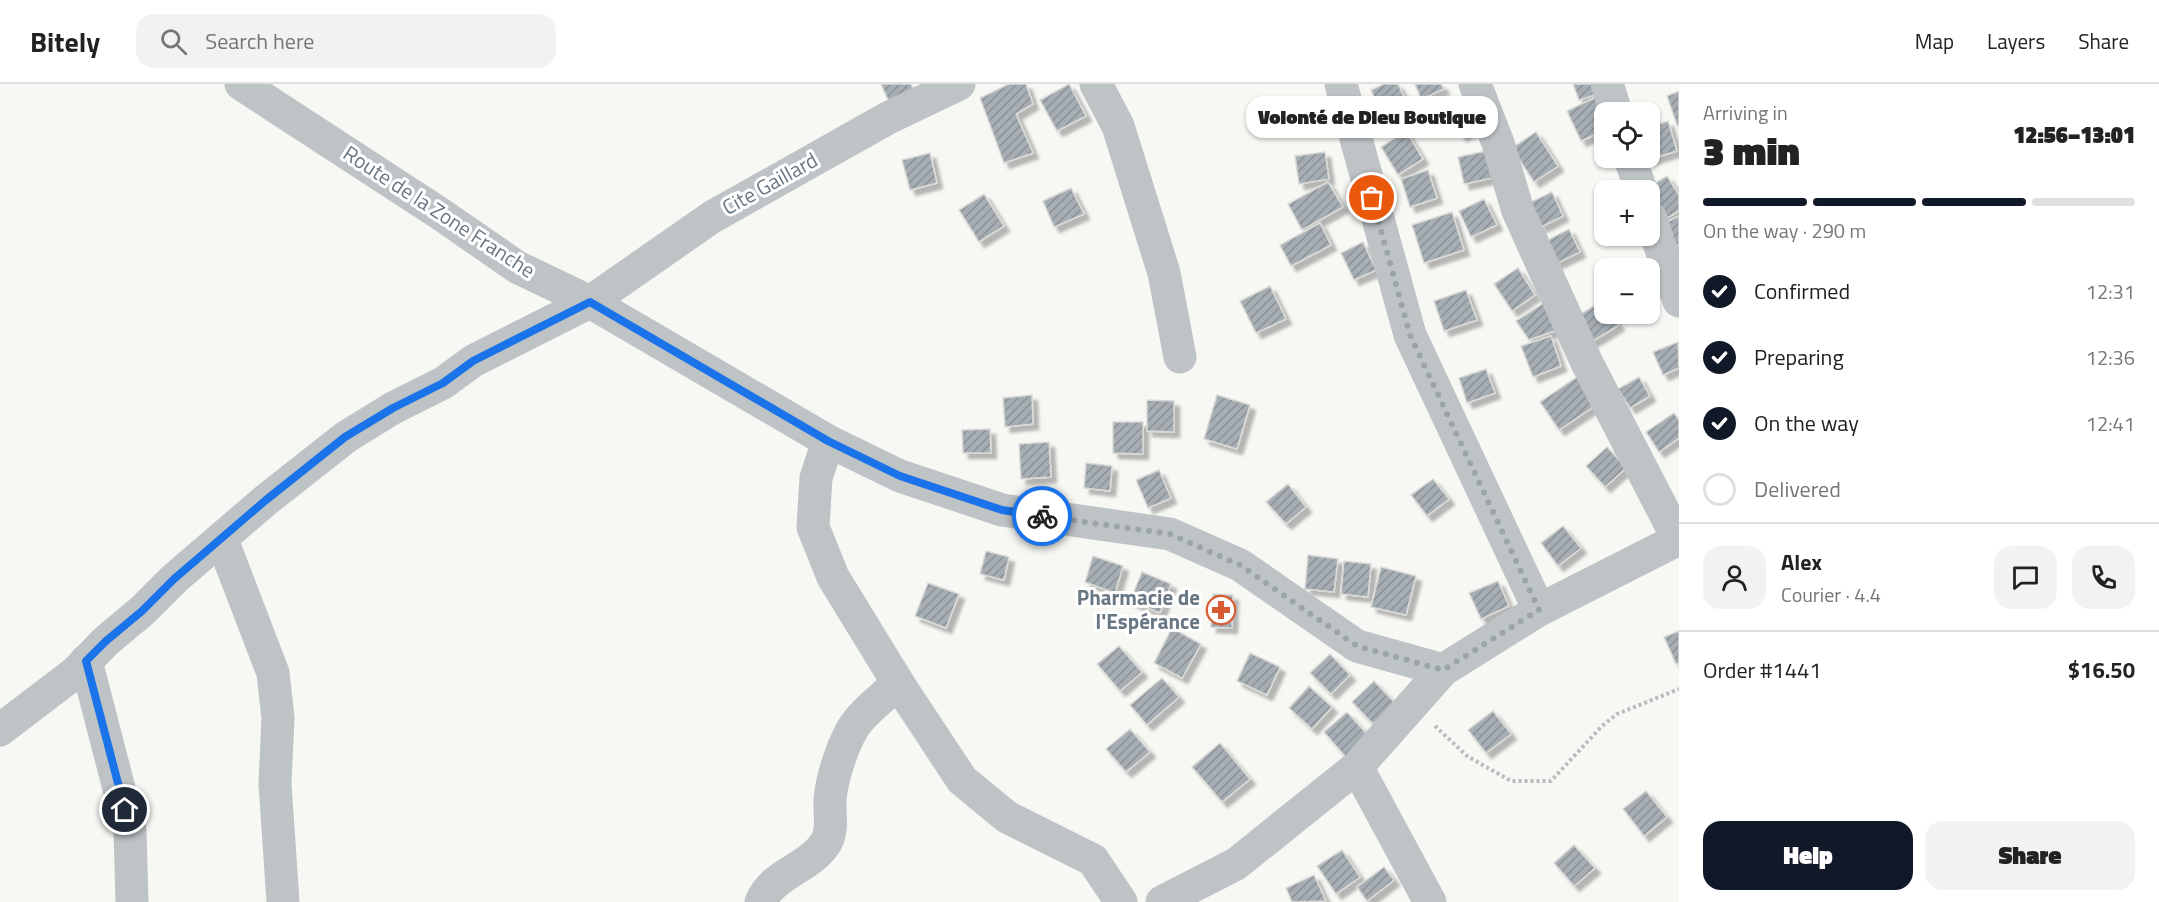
<!DOCTYPE html>
<html lang="en">
<head>
<meta charset="utf-8">
<style>
  :root { --surface:#fff; --page:#f2f2f2; --text:#222; --muted:#767676; --line:#e0e0e0; --accent:#111827 }
  body { margin:0; font-family:"Titillium Web",sans-serif; background:var(--page); color:var(--text); height:100vh; display:flex; flex-direction:column; font-size:22px; white-space:nowrap }
  * { box-sizing:border-box; margin:0 }
  p { font-size:20px; color:var(--muted) }
  .icon { flex:none; width:33px; height:33px; fill:none; stroke:currentColor; stroke-width:2; stroke-linecap:round; stroke-linejoin:round }
  .map { position:relative; flex:1; overflow:hidden }
  .panel { display:flex; flex-direction:column; background:var(--surface); width:480px }
  .panel>* { flex:none }
  .buttons { position:absolute; left:1594px; top:18px; display:grid; gap:12px }
  .buttons a { display:grid; place-items:center; width:66px; height:66px; border-radius:12px; background:var(--surface); box-shadow:0 2px 4px #0004; font-size:30px }
  .pin { position:absolute; display:grid; place-items:center; width:51px; height:51px; color:#fff; margin:-26px; border:3px solid #fff; border-radius:50%; box-shadow:0 2px 6px #0007 }
  .courier { position:absolute; display:grid; place-items:center; width:60px; height:60px; margin:-30px; border:4px solid #1a73e8; border-radius:50%; background:#fff; color:#222; box-shadow:0 2px 8px #0007 }
  .bubble { position:absolute; height:42px; border-radius:18px; background:var(--surface); box-shadow:0 2px 4px #0004; font-size:20px; font-weight:800; line-height:42px; text-align:center }
  .head em { font-style:normal; font-weight:800 }
  .head div { display:flex; flex-direction:column-reverse }
  .head { display:flex; align-items:center; justify-content:space-between; height:102px; padding:0 24px }
  h1 { font-size:39px; font-weight:800; line-height:45px }
  .bar { display:grid; grid-template-columns:repeat(4,1fr); gap:9px 6px; align-content:center; height:72px; padding:0 24px }
  .bar i { height:8px; border-radius:4px; background:var(--line) }
  .bar .selected { background:var(--accent) }
  .bar p { grid-column:span 4 }
  .line { display:flex; align-items:center; gap:15px; padding:0 24px; border-top:2px solid var(--line) }
  .line div { flex:1 }
  .round { display:grid; place-items:center; flex:none; width:63px; height:63px; border-radius:18px; background:var(--page) }
  ol { padding:0 24px; list-style:none }
  li { display:flex; align-items:center; gap:18px; height:66px }
  li p { margin-inline-start:auto }
  li .icon { padding:6px; border-radius:50%; background:var(--accent); color:#fff; stroke-width:4 }
  li:last-child { color:var(--muted) }
  li i { width:33px; height:33px; border:3px solid var(--line); border-radius:50% }
  .button { display:flex; gap:12px; margin-top:auto; padding:12px 24px }
  .button a { flex:1; height:69px; border-radius:18px; background:var(--accent); color:#fff; font-size:24px; font-weight:800; line-height:69px; text-align:center }
  .button a+a { background:var(--page); color:var(--text) }
  header { display:flex; align-items:center; gap:36px; box-sizing:border-box; height:84px; padding:0 30px; background:var(--surface); border-bottom:2px solid var(--line) }
  header strong { font-size:28px }
  nav { display:flex; gap:33px; margin-inline-start:auto; font-size:21px }
  .search { width:420px; height:54px; background:var(--page); display:flex; align-items:center; gap:15px; box-sizing:border-box; padding:0 21px; border-radius:18px; color:var(--muted); font-size:22px }
  main { display:flex; flex:1; min-height:0 }
  .map>svg:first-child { display:block }
</style>
</head>
<body>
<header>
<strong>Bitely</strong>
<div class="search"><svg class="icon" aria-label="search" viewBox="0 0 24 24"><circle cx="10" cy="10" r="6"/><path d="M15 15l6 6"/></svg>Search here</div>
<nav><a>Map</a><a>Layers</a><a>Share</a></nav>
</header>
<main>
<div class="map">
<svg width="1679" height="818" viewBox="0 0 1679 818">
  <defs>
    <pattern id="building-hatch" width="6" height="6" patternUnits="userSpaceOnUse" patternTransform="scale(1.5)"><rect width="6" height="6" fill="#a6aeb3"/><path d="M-1 1l2-2M0 6l6-6M5 7l2-2" fill="none" stroke="#8b9297"/></pattern>
    <filter id="shadow"><feDropShadow dx="5.5" dy="5.5" stdDeviation="1.5" flood-color="#0004"/></filter>
  </defs>
  <rect width="100%" height="100%" fill="#f7f7f4"/>
  <g fill="url(#building-hatch)" stroke="#d9d9d7" stroke-width="1.5" filter="url(#shadow)">
    <path d="M 881,0 L 911,0 L 914,7 L 889,18 Z"/>
    <path d="M 1009,0 L 1026,0 L 1033,20 L 1016,30 L 1033,69 L 1004,79 L 980,14 Z"/>
    <path d="M 1069,0 L 1086,32 L 1057,47 L 1040,16 Z"/>
    <path d="M 1384,0 L 1398,0 L 1408,22 L 1383,33 L 1371,6 Z"/>
    <path d="M 1415,0 L 1441,0 L 1444,5 L 1421,15 Z"/>
    <path d="M 1573,0 L 1603,0 L 1606,7 L 1579,16 Z"/>
    <path d="M 1679,7 L 1679,41 L 1677,41 L 1667,12 Z"/>
    <path d="M 1473,13 L 1487,39 L 1461,52 L 1447,26 Z"/>
    <path d="M 1596,13 L 1605,32 L 1605,46 L 1581,57 L 1567,27 Z"/>
    <path d="M 1668,37 L 1677,67 L 1647,76 L 1646,74 L 1650,74 L 1650,43 Z"/>
    <path d="M 1406,47 L 1423,75 L 1398,91 L 1381,63 Z"/>
    <path d="M 1536,48 L 1558,82 L 1534,98 L 1512,64 Z"/>
    <path d="M 1486,67 L 1492,94 L 1464,100 L 1458,73 Z"/>
    <path d="M 1325,68 L 1329,95 L 1299,100 L 1295,72 Z"/>
    <path d="M 930,69 L 937,99 L 910,106 L 902,76 Z"/>
    <path d="M 1428,86 L 1437,114 L 1410,123 L 1401,95 Z"/>
    <path d="M 1667,92 L 1679,111 L 1679,127 L 1665,135 L 1647,104 Z"/>
    <path d="M 1328,98 L 1343,123 L 1302,146 L 1288,120 Z"/>
    <path d="M 1071,104 L 1084,130 L 1054,143 L 1043,117 Z"/>
    <path d="M 1552,108 L 1563,132 L 1541,143 L 1529,119 Z"/>
    <path d="M 984,110 L 1004,142 L 979,158 L 959,126 Z"/>
    <path d="M 1484,115 L 1497,141 L 1471,153 L 1459,127 Z"/>
    <path d="M 1452,128 L 1464,166 L 1424,179 L 1412,141 Z"/>
    <path d="M 1679,132 L 1679,161 L 1672,165 L 1661,141 Z"/>
    <path d="M 1320,139 L 1331,161 L 1291,182 L 1280,161 Z"/>
    <path d="M 1569,145 L 1580,168 L 1555,180 L 1544,158 Z"/>
    <path d="M 1363,158 L 1376,186 L 1354,196 L 1341,169 Z"/>
    <path d="M 1518,184 L 1535,211 L 1512,227 L 1494,200 Z"/>
    <path d="M 1270,202 L 1286,235 L 1256,249 L 1240,217 Z"/>
    <path d="M 1466,206 L 1477,236 L 1444,247 L 1434,217 Z"/>
    <path d="M 1603,216 L 1605,220 L 1605,230 L 1611,230 L 1619,241 L 1588,260 L 1573,235 Z"/>
    <path d="M 1545,218 L 1557,246 L 1529,256 L 1516,237 Z"/>
    <path d="M 1551,252 L 1561,282 L 1533,293 L 1521,262 Z"/>
    <path d="M 1678,258 L 1679,284 L 1663,291 L 1653,268 Z"/>
    <path d="M 1486,285 L 1495,309 L 1467,319 L 1459,294 Z"/>
    <path d="M 1577,293 L 1596,321 L 1559,346 L 1540,318 Z"/>
    <path d="M 1639,293 L 1650,312 L 1630,324 L 1618,305 Z"/>
    <path d="M 1032,311 L 1033,340 L 1005,343 L 1003,314 Z"/>
    <path d="M 1217,311 L 1250,321 L 1237,365 L 1204,355 Z"/>
    <path d="M 1147,316 L 1174,317 L 1174,348 L 1147,347 Z"/>
    <path d="M 1674,329 L 1679,336 L 1679,354 L 1659,368 L 1646,348 Z"/>
    <path d="M 1113,338 L 1143,338 L 1143,370 L 1113,369 Z"/>
    <path d="M 990,345 L 991,369 L 963,369 L 962,346 Z"/>
    <path d="M 1049,358 L 1051,393 L 1021,395 L 1019,360 Z"/>
    <path d="M 1607,363 L 1626,384 L 1605,403 L 1586,382 Z"/>
    <path d="M 1086,379 L 1112,382 L 1110,407 L 1084,404 Z"/>
    <path d="M 1159,386 L 1171,414 L 1148,424 L 1136,396 Z"/>
    <path d="M 1433,395 L 1449,415 L 1427,432 L 1411,411 Z"/>
    <path d="M 1288,400 L 1306,423 L 1286,440 L 1266,418 Z"/>
    <path d="M 1563,442 L 1581,464 L 1558,482 L 1541,459 Z"/>
    <path d="M 986,467 L 1009,473 L 1004,496 L 980,490 Z"/>
    <path d="M 1308,471 L 1338,475 L 1334,508 L 1305,505 Z"/>
    <path d="M 1093,472 L 1123,482 L 1115,509 L 1085,498 Z"/>
    <path d="M 1344,477 L 1371,480 L 1368,513 L 1341,510 Z"/>
    <path d="M 1381,483 L 1416,492 L 1406,531 L 1371,523 Z"/>
    <path d="M 1142,488 L 1171,500 L 1160,529 L 1130,517 Z"/>
    <path d="M 1498,497 L 1509,522 L 1481,535 L 1469,509 Z"/>
    <path d="M 928,499 L 959,510 L 946,544 L 915,532 Z"/>
    <path d="M 1213,510 L 1233,511 L 1232,544 L 1211,543 Z"/>
    <path d="M 1172,544 L 1201,560 L 1182,594 L 1154,579 Z"/>
    <path d="M 1679,547 L 1679,579 L 1676,580 L 1664,553 Z"/>
    <path d="M 1119,562 L 1142,588 L 1120,607 L 1097,580 Z"/>
    <path d="M 1250,569 L 1280,583 L 1267,611 L 1237,597 Z"/>
    <path d="M 1330,570 L 1350,591 L 1331,610 L 1310,589 Z"/>
    <path d="M 1162,594 L 1179,613 L 1147,641 L 1130,621 Z"/>
    <path d="M 1374,597 L 1395,619 L 1373,640 L 1352,618 Z"/>
    <path d="M 1309,602 L 1332,623 L 1312,645 L 1289,624 Z"/>
    <path d="M 1493,627 L 1511,650 L 1486,669 L 1468,646 Z"/>
    <path d="M 1347,628 L 1373,657 L 1350,678 L 1324,648 Z"/>
    <path d="M 1130,645 L 1150,668 L 1126,688 L 1106,665 Z"/>
    <path d="M 1220,659 L 1250,695 L 1222,718 L 1192,683 Z"/>
    <path d="M 1646,707 L 1667,733 L 1644,752 L 1623,725 Z"/>
    <path d="M 1574,761 L 1595,784 L 1574,802 L 1554,779 Z"/>
    <path d="M 1342,766 L 1360,793 L 1336,810 L 1317,782 Z"/>
    <path d="M 1384,783 L 1394,796 L 1367,817 L 1357,803 Z"/>
    <path d="M 1314,791 L 1326,817 L 1292,818 L 1286,804 Z"/>
  </g>
  <g fill="none" stroke-linecap="round" stroke-linejoin="round">
    <path stroke="#b9bcbe" stroke-width="4" stroke-dasharray="3 3" stroke-linecap="butt" d="M 1435,642 L 1467,672 L 1511,697 L 1551,697 L 1602,642 L 1617,630 L 1679,605"/>
    <g stroke="#bec3c6" stroke-width="33">
      <path d="M 241,0 L 439,129 L 517,183 L 590,218 L 828,357 L 900,392 L 1002,426 L 1170,450 L 1240,481 L 1357,562 L 1443,586"/>
      <path d="M 1096,0 L 1118,42 L 1164,189 L 1180,273"/>
      <path d="M 1341,0 L 1410,251 L 1539,526"/>
      <path d="M 1475,0 L 1498,59 L 1518,127 L 1587,279 L 1678,455"/>
      <path d="M 1607,0 L 1616,28"/>
      <path d="M 1630,74 L 1641,106"/>
      <path d="M 1650,133 L 1679,217"/>
      <path d="M 828,357 L 816,394 L 813,443 L 833,493 L 898,599 L 962,696 L 1007,733 L 1093,776 L 1121,818"/>
      <path d="M 222,456 L 273,589 L 278,634 L 275,700 L 283,818"/>
      <path d="M 86,577 L 130,747 L 132,818"/>
      <path d="M 0,646 L 76,588 L 106,557 L 142,527 L 174,495 L 266,416 L 346,353 L 393,324 L 443,299 L 473,277 L 590,218 L 712,133 L 888,34 L 959,0"/>
      <path d="M 1357,683 L 1430,818"/>
      <path d="M 761,818 C 773,789 808,785 825,760 C 834,746 829,730 830,715 C 832,694 844,654 858,637 C 869,623 885,612 898,599"/>
      <path d="M 1162,818 L 1236,780 L 1357,683 L 1443,586 L 1539,526 L 1679,455"/>
    </g>
  </g>
  <g fill="none" stroke-linecap="round" stroke-linejoin="round">
    <path stroke="#9aa4ab" stroke-width="6" stroke-dasharray="0 10.8" d="M 1042,432 L 1170,450 L 1240,481 L 1357,562 L 1443,586 L 1539,526 L 1410,251 L 1372,114"/>
    <path stroke="#1a73e8" stroke-width="8" d="M 125,726 L 86,577 L 106,557 L 142,527 L 174,495 L 266,416 L 345,353 L 393,324 L 443,299 L 473,277 L 590,218 L 828,357 L 900,392 L 1002,426 L 1042,432"/>
  </g>
  <defs>
    <g id="pharmacy-ring" transform="scale(1.5)"><circle r="9.5" fill="#fff" stroke="#d75c35" stroke-width="1.5"/><path d="M-2-6h4v4h4v4h-4v4h-4v-4h-4v-4h4Z" fill="#d75c35"/></g>
  </defs>
  <g fill-rule="evenodd">
    <use href="#pharmacy-ring" x="1221" y="526"/>
  </g>
  <g text-anchor="middle" stroke-width="6" stroke-linejoin="round" paint-order="stroke">
    <g font-size="21" fill="#687783" stroke="#fff">
      <text transform="translate(770 100) rotate(-29)" y="7">Cite Gaillard</text>
      <text transform="translate(439 128) rotate(33)" y="7">Route de la Zone Franche</text>
    </g>
    <g font-size="21" font-weight="bold" fill="#687783" stroke="#fff" text-anchor="end">
      <text x="1200" y="521">Pharmacie de<tspan x="1200" dy="24">l'Espérance</tspan></text>
    </g>
  </g>
</svg>
<div class="buttons">
<a><svg class="icon" aria-label="locate" viewBox="0 0 24 24"><circle cx="12" cy="12" r="6"/><path d="M12 2v4M12 18v4M2 12h4M18 12h4"/></svg></a>
<a>+</a>
<a>−</a>
</div>
<div class="pin" style="left:1372px;top:114px;background:#ea580c"><svg class="icon" aria-label="bag" viewBox="0 0 24 24"><path d="M5 8h14l-1 12H6zM9 8a3 3 0 0 1 6 0"/></svg></div>
<div class="pin" style="left:125px;top:726px;background:#1f2937"><svg class="icon" aria-label="home" viewBox="0 0 24 24"><path d="M3 11l9-7 9 7M6 9v11h12V9"/></svg></div>
<div class="courier" style="left:1042px;top:432px"><svg class="icon" aria-label="bike" viewBox="0 0 24 24"><circle cx="6" cy="16" r="4"/><circle cx="18" cy="16" r="4"/><path d="M6 16l4-8h5l3 8M10 8l3 8H6M13 5h3"/></svg></div>
<div class="bubble" style="left:1246px;top:12px;width:252px">Volonté de Dieu Boutique</div>
</div>
<section class="panel">
<div class="head"><div><h1>3 min</h1><p>Arriving in</p></div><em>12:56–13:01</em></div>
<div class="bar"><i class="selected"></i><i class="selected"></i><i class="selected"></i><i></i><p>On the way · 290 m</p></div>
<ol>
<li><svg class="icon" aria-label="check" viewBox="0 0 24 24"><path d="M5 12l5 5 9-10"/></svg>Confirmed<p>12:31</p></li>
<li><svg class="icon" aria-label="check" viewBox="0 0 24 24"><path d="M5 12l5 5 9-10"/></svg>Preparing<p>12:36</p></li>
<li><svg class="icon" aria-label="check" viewBox="0 0 24 24"><path d="M5 12l5 5 9-10"/></svg>On the way<p>12:41</p></li>
<li><i></i>Delivered</li>
</ol>
<div class="line" style="height:108px"><a class="round"><svg class="icon" aria-label="person" viewBox="0 0 24 24"><circle cx="12" cy="8" r="4"/><path d="M4 21q1-7 8-7t8 7"/></svg></a><div><b>Alex</b><p>Courier · 4.4</p></div><a class="round"><svg class="icon" aria-label="chat" viewBox="0 0 24 24"><path d="M4 5h16v11H9l-5 4z"/></svg></a><a class="round"><svg class="icon" aria-label="phone" viewBox="0 0 24 24"><path d="M5 4h4l2 5-3 2q2 4 5 5l2-3 5 2v4C11 20 4 13 5 4z"/></svg></a></div>
<div class="line" style="height:78px"><div>Order #1441</div><b>$16.50</b></div>
<div class="button"><a>Help</a><a>Share</a></div>
</section>
</main>
</body>
</html>
